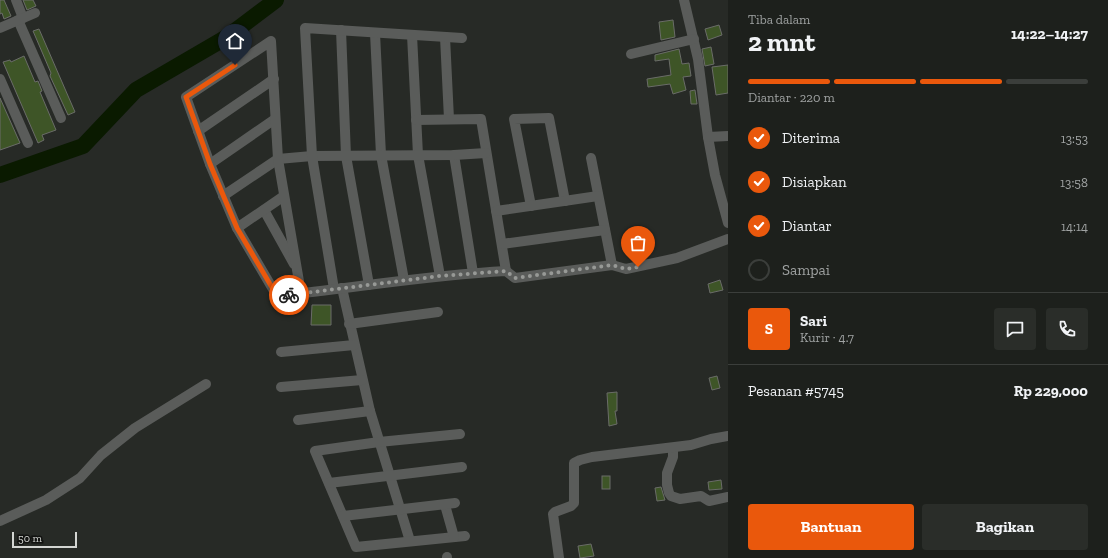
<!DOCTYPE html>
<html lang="id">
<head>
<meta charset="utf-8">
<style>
  :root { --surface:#1d201c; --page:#2a2d29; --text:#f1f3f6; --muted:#a0a3a3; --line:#3b3e3b; --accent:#ea580c }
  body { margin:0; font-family:"Zilla Slab",serif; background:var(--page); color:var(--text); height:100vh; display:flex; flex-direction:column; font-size:15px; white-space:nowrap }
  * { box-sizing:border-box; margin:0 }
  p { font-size:13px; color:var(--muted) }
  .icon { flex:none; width:22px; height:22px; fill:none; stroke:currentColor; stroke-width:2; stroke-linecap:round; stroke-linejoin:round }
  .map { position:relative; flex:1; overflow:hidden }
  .drawer { display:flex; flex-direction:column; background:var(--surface); width:380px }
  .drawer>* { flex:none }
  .scale { position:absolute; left:12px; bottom:10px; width:65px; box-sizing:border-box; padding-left:4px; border:2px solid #d3d5d2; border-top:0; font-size:11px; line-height:14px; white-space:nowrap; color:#d3d5d2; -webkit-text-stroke:3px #111210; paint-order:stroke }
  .pin { position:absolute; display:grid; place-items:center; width:34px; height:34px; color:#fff; margin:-41px -17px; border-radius:50% 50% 50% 0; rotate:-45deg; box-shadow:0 0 4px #0007 }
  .pin .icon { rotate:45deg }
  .courier { position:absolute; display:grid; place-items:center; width:40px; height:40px; margin:-20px; border:3px solid #ea580c; border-radius:50%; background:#fff; color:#222; box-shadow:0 1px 5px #0007 }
  .head em { font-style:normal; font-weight:800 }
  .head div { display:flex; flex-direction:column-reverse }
  .head { display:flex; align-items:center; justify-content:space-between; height:68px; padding:0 20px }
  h1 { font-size:26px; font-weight:800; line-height:30px }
  .bar { display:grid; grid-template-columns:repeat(4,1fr); gap:6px 4px; align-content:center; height:48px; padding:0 20px }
  .bar i { height:5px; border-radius:3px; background:var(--line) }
  .bar .active { background:var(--accent) }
  .bar p { grid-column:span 4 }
  .line { display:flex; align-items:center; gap:10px; padding:0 20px; border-top:1px solid var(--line) }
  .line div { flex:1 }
  .round { display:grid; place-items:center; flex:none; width:42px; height:42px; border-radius:4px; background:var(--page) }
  ol { padding:0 20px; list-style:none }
  li { display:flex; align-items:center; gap:12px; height:44px }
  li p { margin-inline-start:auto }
  li .icon { padding:4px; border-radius:50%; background:var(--accent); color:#fff; stroke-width:4 }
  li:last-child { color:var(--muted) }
  li i { width:22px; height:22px; border:2px solid var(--line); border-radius:50% }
  .action { display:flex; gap:8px; margin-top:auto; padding:8px 20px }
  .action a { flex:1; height:46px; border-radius:4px; background:var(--accent); color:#fff; font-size:16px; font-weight:800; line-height:46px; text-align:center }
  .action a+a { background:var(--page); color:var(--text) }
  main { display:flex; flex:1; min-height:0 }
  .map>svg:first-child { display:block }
</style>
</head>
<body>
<main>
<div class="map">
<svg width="728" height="558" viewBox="0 0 728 558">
  <rect width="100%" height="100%" fill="#272a26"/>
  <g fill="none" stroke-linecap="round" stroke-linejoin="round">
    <path stroke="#0a1a00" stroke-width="16" d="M 0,175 L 83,146 L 136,90 L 227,37 L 276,0"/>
  </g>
  <g fill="#3e5527" stroke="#6a6c68">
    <path d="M 0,0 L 4,0 L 11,16 L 4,19 L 2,13 L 0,14 Z"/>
    <path d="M 23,0 L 33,0 L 36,6 L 27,10 Z"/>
    <path d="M 673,20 L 675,37 L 661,40 L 659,22 Z"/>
    <path d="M 719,25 L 722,35 L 708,40 L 705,29 Z"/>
    <path d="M 39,29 L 75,112 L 68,115 L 50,76 L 51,73 L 33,31 Z"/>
    <path d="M 711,47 L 714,64 L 705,66 L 702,49 Z"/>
    <path d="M 679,49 L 682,64 L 689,63 L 691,76 L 683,77 L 686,90 L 673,94 L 670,84 L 648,87 L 647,79 L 671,75 L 669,59 L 655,61 L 655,55 Z"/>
    <path d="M 24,56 L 35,82 L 38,81 L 42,91 L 40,92 L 56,130 L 42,135 L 44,140 L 38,143 L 3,62 L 10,60 L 11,62 Z"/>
    <path d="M 728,65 L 728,93 L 716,95 L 712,67 Z"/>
    <path d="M 695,90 L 697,104 L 691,104 L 690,91 Z"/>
    <path d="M 0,98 L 20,143 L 0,150 Z"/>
    <path d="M 720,280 L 723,290 L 710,293 L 708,284 Z"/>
    <path d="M 312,305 L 331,305 L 331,325 L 311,325 Z"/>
    <path d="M 717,376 L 720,388 L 712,390 L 709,378 Z"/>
    <path d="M 617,392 L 617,411 L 615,411 L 617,424 L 609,426 L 607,393 Z"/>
    <rect x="602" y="476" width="8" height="13"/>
    <path d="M 721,480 L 722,489 L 709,490 L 708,482 Z"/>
    <path d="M 661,487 L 665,500 L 657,501 L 655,488 Z"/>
    <path d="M 591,544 L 594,556 L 580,558 L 578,546 Z"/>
  </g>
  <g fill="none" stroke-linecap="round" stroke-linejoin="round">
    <g stroke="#5a5c5a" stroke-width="10">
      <path d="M 16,0 L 23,18"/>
      <path d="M 684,0 L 698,59 L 708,137 L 715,175 L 728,223"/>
      <path d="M 18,20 L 61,118"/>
      <path d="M 0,28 L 35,13"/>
      <path d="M 341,30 L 346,156 L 369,285"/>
      <path d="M 375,33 L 381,155 L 404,280"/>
      <path d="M 412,35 L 418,155 L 440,276"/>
      <path d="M 445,37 L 449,119"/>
      <path d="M 631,54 L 694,39"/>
      <path d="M 0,79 L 28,143"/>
      <path d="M 416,120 L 481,119 L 506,271"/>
      <path d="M 198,131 L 274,79"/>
      <path d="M 708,137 L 728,136"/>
      <path d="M 454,155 L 473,273"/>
      <path d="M 591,158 L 612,265"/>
      <path d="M 210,164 L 275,119"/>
      <path d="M 223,196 L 278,159 L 312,156 L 454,155 L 486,153"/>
      <path d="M 531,206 L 514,119 L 549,118 L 565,201"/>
      <path d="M 264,210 L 294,264"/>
      <path d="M 496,211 L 598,196"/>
      <path d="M 237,228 L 284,196"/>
      <path d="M 502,244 L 605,230"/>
      <path d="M 342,288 L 370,411 L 410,541"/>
      <path d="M 334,289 L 312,156 L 305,28 L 462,38"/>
      <path d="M 301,293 L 278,159 L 271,41 L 186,97 L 210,164 L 237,228 L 277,296 C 354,288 429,275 506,271 L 515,278 L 612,265 L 626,269 L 677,258 L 728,239"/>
      <path d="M 349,324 L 438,312"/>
      <path d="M 281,352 L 354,345"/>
      <path d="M 281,387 L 362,380"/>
      <path d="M 298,420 L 370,411"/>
      <path d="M 460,434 L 379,442 L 315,451 L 356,547 L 465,536"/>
      <path d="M 673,448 L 673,457 L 667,473 L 667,485 L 669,493 L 671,496 L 680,499 L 701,496 L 709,501 L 728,497"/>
      <path d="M 329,483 L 462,467"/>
      <path d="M 445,505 L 454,537"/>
      <path d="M 343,516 L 455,503"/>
      <path d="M 0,521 L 46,500 L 80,478 L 101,455 L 135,428 L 206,384"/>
      <path d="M 447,558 L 447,557"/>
      <path d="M 559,558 L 553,514 L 555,512 L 571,506 L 574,503 L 574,463 L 580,460 L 592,457 L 691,445 L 711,439 L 728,436"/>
    </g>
  </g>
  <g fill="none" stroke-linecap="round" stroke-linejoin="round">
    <path stroke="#979996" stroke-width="4" stroke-dasharray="0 7.2" d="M 289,295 L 440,276 L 506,271 L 515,278 L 612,265 L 626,269 L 638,267"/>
    <path stroke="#ea580c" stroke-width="5" d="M 235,65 L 186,97 L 210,164 L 237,228 L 277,296 L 289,295"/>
  </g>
</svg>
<div class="scale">50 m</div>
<div class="pin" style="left:638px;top:267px;background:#ea580c"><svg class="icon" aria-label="bag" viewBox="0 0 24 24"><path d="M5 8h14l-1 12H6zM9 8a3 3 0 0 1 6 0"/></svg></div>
<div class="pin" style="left:235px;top:65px;background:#1f2937"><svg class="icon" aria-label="home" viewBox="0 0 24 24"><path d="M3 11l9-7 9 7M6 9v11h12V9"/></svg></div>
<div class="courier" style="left:289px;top:295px"><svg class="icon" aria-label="bike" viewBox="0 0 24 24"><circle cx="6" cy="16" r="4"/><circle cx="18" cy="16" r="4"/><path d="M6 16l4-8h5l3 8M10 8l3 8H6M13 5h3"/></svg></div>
</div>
<section class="drawer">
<div class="head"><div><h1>2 mnt</h1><p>Tiba dalam</p></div><em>14:22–14:27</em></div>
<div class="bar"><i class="active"></i><i class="active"></i><i class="active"></i><i></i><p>Diantar · 220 m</p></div>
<ol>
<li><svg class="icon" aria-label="check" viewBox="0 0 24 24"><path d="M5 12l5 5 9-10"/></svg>Diterima<p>13:53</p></li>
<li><svg class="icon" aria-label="check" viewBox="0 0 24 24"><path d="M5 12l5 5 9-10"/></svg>Disiapkan<p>13:58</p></li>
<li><svg class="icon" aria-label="check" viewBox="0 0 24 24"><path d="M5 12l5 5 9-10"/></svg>Diantar<p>14:14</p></li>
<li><i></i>Sampai</li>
</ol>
<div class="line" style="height:72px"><b class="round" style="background:var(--accent);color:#fff">S</b><div><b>Sari</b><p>Kurir · 4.7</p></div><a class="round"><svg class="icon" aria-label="chat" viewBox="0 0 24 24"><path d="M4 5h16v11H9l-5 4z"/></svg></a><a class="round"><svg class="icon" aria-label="phone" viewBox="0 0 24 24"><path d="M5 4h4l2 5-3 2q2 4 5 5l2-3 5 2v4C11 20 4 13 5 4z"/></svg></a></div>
<div class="line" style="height:52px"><div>Pesanan #5745</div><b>Rp 229,000</b></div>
<div class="action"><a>Bantuan</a><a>Bagikan</a></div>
</section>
</main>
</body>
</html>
